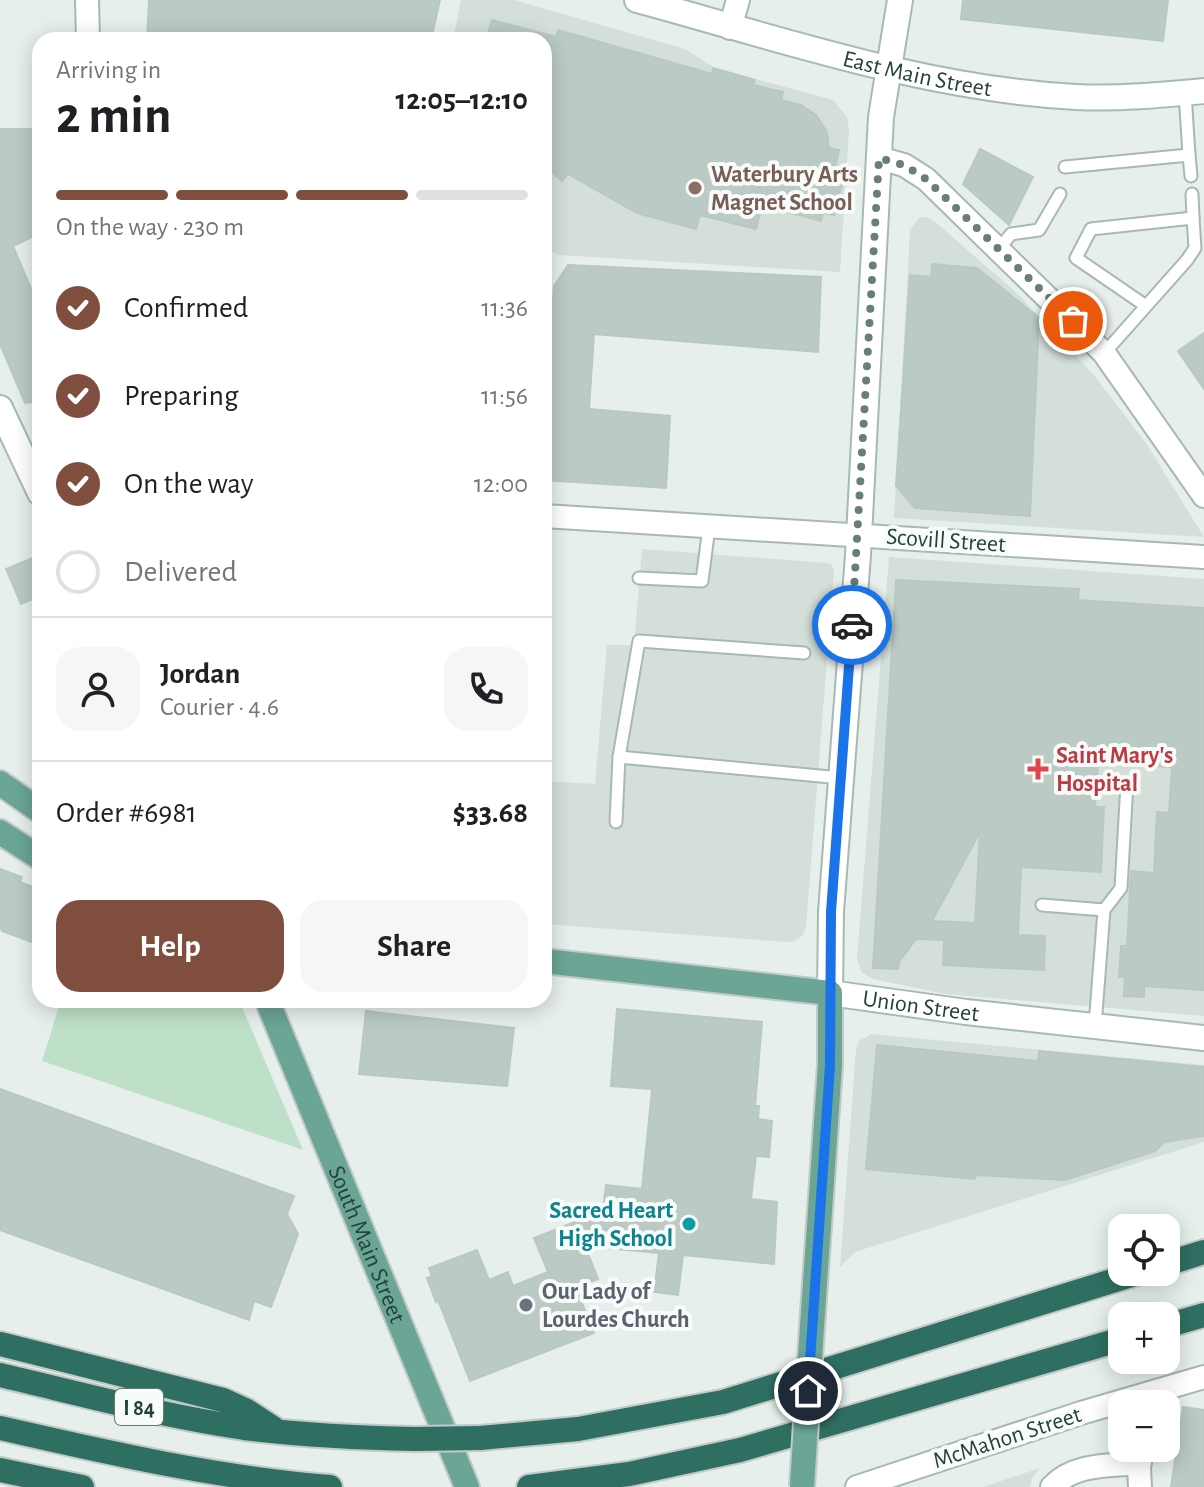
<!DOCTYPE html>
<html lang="en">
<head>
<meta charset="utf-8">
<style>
  :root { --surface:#fff; --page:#f6f6f6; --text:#202124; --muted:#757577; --line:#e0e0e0; --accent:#7f4e3f }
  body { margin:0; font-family:"Alegreya Sans",sans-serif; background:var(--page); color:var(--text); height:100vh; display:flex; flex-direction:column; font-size:30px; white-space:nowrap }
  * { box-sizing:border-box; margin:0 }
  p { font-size:26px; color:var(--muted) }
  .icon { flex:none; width:44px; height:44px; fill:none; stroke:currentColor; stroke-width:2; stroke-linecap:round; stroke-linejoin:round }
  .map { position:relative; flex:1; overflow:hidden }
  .details { position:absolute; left:32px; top:32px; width:520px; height:976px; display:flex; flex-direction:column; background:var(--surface); border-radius:24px; box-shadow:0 4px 20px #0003 }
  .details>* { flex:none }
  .buttons { position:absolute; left:1108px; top:1214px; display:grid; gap:16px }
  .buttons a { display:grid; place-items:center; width:72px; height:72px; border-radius:16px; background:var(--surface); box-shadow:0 4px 20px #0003; font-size:40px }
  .pin { position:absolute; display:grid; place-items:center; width:68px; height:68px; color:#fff; margin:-34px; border:4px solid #fff; border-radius:50%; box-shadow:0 2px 8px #0007 }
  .courier { position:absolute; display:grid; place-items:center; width:80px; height:80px; margin:-40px; border:6px solid #1a73e8; border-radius:50%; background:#fff; color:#222; box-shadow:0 2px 10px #0007 }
  .summary em { font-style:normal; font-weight:600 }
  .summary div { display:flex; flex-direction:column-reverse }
  .summary { display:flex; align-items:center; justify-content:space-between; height:136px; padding:0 24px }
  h1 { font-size:52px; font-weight:600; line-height:60px }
  .bar { display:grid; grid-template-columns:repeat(4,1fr); gap:12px 8px; align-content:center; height:96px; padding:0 24px }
  .bar i { height:10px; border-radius:6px; background:var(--line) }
  .bar .active { background:var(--accent) }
  .bar p { grid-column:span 4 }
  .line { display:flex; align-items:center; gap:20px; padding:0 24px; border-top:2px solid var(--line) }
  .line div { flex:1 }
  .round { display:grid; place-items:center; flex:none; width:84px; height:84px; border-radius:24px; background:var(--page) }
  ol { padding:0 24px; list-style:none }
  li { display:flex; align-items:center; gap:24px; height:88px }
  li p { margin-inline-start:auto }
  li .icon { padding:8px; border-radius:50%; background:var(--accent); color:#fff; stroke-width:4 }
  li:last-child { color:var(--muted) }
  li i { width:44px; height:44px; border:4px solid var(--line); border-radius:50% }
  .action { display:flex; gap:16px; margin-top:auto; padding:16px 24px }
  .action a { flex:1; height:92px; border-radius:24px; background:var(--accent); color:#fff; font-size:32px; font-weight:600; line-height:92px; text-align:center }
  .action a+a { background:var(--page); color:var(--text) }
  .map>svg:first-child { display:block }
</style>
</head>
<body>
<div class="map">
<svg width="1204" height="1487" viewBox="0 0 1204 1487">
  <rect width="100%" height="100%" fill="#e6efeb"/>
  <g fill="#d4dfda">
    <path d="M 461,0 L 514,0 L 685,49 L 715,68 L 833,100 L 847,117 L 849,129 L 840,272 L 558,255 L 544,247 L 544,40 L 453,40 Z"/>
    <path d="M 926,217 L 933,220 L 1017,293 L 1093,374 L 1146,443 L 1204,537 L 894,518 L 910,230 L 919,218 Z"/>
    <path d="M 642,549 L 827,563 L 832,565 L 834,571 L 806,927 L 802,936 L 795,941 L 787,942 L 544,924 L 544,781 L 595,784 L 607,645 L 634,645 Z"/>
    <path d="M 889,557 L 1204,579 L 1204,1016 L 945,994 L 873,979 L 861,972 L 857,958 Z"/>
    <path d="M 871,1034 L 1204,1065 L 1204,1142 L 855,1252 L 840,1267 L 856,1049 L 859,1041 Z"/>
    <path d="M 1040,1468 L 1032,1478 L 1030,1487 L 983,1487 Z"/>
  </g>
  <path fill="#bfe0c8" d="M 61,1000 L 239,1000 L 303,1150 L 42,1061 Z"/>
  <g fill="#bbcac4" stroke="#b8c9c2" stroke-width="2" fill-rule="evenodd">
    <path d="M 149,0 L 440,0 L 431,40 L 147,40 Z"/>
    <path d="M 963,0 L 1168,0 L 1163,41 L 961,19 Z"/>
    <path d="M 492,20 L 556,37 L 558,30 L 712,74 L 713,68 L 755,80 L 753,85 L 783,92 L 781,100 L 801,105 L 816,115 L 827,132 L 829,148 L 839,150 L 833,177 L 843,180 L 834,215 L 823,213 L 821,221 L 762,205 L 756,229 L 700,215 L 696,229 L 637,213 L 568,174 L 562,181 L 544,164 L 544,36 L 543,40 L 486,40 Z"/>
    <path d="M 0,129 L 40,129 L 40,233 L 13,246 L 40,310 L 40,401 L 25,403 L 0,344 Z"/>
    <path d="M 980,149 L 1033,177 L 1009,225 L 963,184 Z"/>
    <path d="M 932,264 L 977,268 L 1039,318 L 1030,516 L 915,508 L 896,486 L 910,275 L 931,277 Z"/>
    <path d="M 568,265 L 821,277 L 818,352 L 594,334 L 589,409 L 670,416 L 666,488 L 544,480 L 544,436 L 554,286 Z"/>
    <path d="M 1204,333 L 1204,389 L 1178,351 Z"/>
    <path d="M 35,557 L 40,570 L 40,596 L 21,604 L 6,569 Z"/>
    <path d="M 896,580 L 1079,589 L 1078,600 L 1204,608 L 1204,990 L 1144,986 L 1144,997 L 1124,996 L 1125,977 L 1119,977 L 1121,946 L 1127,946 L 1131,871 L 1154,873 L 1157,812 L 1169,813 L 1172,767 L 1098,763 L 1095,807 L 1104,807 L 1101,872 L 1021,867 L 1018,935 L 1045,936 L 1044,970 L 943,965 L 944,940 L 916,939 L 899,962 L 898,969 L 873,968 ZM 980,832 L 975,923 L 932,921 Z"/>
    <path d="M 0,869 L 22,877 L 20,882 L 40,890 L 40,945 L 2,931 L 0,926 Z"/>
    <path d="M 617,1009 L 762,1022 L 755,1106 L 759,1106 L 758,1119 L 772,1121 L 769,1157 L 756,1156 L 751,1199 L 777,1202 L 774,1264 L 683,1255 L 678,1295 L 654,1292 L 659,1253 L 585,1246 L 598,1279 L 576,1288 L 594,1333 L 470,1381 L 438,1300 L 436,1302 L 427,1278 L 432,1276 L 429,1268 L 477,1250 L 489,1280 L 508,1272 L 513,1286 L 548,1272 L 534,1238 L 593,1215 L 593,1208 L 603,1209 L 606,1185 L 642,1189 L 652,1089 L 611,1086 Z"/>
    <path d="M 366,1011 L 514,1028 L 507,1086 L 359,1074 Z"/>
    <path d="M 877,1045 L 1038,1061 L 1039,1051 L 1204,1067 L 1204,1136 L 1164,1142 L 1155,1151 L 1065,1180 L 976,1175 L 975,1179 L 866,1169 Z"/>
    <path d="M 0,1089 L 294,1196 L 287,1214 L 298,1234 L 271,1307 L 254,1301 L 249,1320 L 0,1230 Z"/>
    <path d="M 1183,1407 L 1204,1410 L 1204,1487 L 1171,1487 Z"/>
  </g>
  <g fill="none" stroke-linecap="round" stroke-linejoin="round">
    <g stroke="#a8b8b2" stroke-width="15">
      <g id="service">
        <path d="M 1185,93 L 1189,155"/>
        <path d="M 1065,167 L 1189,155 L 1191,176"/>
        <path d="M 1192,194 L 1193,218"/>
        <path d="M 998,250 L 1011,234 L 1039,230 L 1060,194"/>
        <path d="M 1104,353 L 1116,340 L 1187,260 L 1195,248 L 1193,218 L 1091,229 L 1076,258 L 1146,306"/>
        <path d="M 639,578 L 702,581 L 709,527"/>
        <path d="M 619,757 L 639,641 L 804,653"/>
        <path d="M 616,822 L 619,757 L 841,778"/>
        <path d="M 1042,905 L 1104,910 L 1095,1026"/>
        <path d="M 1104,910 L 1121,888 L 1127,783"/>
      </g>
    </g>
    <g stroke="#a8b8b2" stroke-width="26">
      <g id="minor">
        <path d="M 87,0 L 88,40"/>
        <path d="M 730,28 L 738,0"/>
        <path d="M 879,158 L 904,165 L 926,179 L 1104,353 L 1204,496"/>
        <path d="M 544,516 L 1204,557"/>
        <path d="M 1138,1448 L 1140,1487"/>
        <path d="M 857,1487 L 1081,1413 L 1204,1377"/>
        <path d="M 1052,1487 C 1074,1463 1110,1466 1140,1463"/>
      </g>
    </g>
    <g stroke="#a4bbb3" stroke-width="28">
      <g id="secondary">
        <path id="s1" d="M 637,0 C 781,39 925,89 1076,97 C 1119,99 1161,95 1204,91"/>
        <path id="s2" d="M 900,0 L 881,117 L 858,555 L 831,912 L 830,993 L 966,1012 L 1204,1038"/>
        <path d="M 0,408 L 40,493"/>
      </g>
    </g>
    <g stroke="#c2cac8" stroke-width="28">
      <g id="primary">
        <path d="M 0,783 L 40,811"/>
        <path d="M 0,832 L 40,858"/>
        <path d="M 544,961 L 830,993 L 830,1065 L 812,1327"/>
        <path id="s3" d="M 267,1000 L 467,1487"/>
      </g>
    </g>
    <g stroke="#c2cac8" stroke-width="28">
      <g id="motorway">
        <path d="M 1166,1264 L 1204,1252"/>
        <path d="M 1166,1326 L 1204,1315"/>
        <path d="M 0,1344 L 223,1400 L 247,1411 L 273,1428"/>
        <path d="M 0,1375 C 81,1394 162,1416 244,1428 C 301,1435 358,1438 415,1439"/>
        <path d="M 0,1428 C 109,1453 218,1478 330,1487"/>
        <path d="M 480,1438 L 578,1429 L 723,1402 L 1141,1272"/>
        <path d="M 0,1470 L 82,1487"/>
        <path d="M 529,1487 L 629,1474 L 740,1450 L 1122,1339"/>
      </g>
    </g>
    <use href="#service" stroke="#fff" stroke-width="11"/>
    <use href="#minor" stroke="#fff" stroke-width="22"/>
    <use href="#secondary" stroke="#fff" stroke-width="24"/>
    <use href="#primary" stroke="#6aa596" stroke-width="24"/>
    <use href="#motorway" stroke="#2f6f62" stroke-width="24"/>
    <g stroke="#c2cac8" stroke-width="28" stroke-linecap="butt">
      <path id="primary-bridge" d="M 802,1487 L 812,1327"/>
    </g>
    <g stroke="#c2cac8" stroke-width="28" stroke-linecap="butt">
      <path id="motorway-bridge" d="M 415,1439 L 480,1438"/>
    </g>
    <use href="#primary-bridge" stroke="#6aa596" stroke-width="24"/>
    <use href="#motorway-bridge" stroke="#2f6f62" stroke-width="24"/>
  </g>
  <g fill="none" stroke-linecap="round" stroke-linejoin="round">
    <path stroke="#687f78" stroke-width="8" stroke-dasharray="0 14.4" d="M 852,625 L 879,158 L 904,165 L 926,179 L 1073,321"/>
    <path stroke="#1a73e8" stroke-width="10" d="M 808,1391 L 830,1065 L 831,912 L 852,625"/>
  </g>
  <circle fill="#8d6e63" stroke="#f7fbf9" stroke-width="3" cx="695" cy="188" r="8"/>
  <path fill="#e0444e" stroke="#f7fbf9" stroke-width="3" d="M1034 757h8v8h8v8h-8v8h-8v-8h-8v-8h8z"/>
  <circle fill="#0f9aa8" stroke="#f7fbf9" stroke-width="3" cx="689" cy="1224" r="8"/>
  <circle fill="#6b7280" stroke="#f7fbf9" stroke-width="3" cx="526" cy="1305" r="8"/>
  <g text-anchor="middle" stroke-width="8" stroke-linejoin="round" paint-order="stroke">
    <rect fill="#f7fbf9" stroke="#637a73" stroke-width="2" x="115" y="1389" width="48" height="36" rx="6"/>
    <g font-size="22" font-weight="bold" fill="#24423a">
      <text x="139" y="1415">I 84</text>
    </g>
    <g font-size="24" fill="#24423a" stroke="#f7fbf9">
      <text dy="8" stroke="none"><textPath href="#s1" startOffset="290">East Main Street</textPath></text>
      <text transform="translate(946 540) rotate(4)" y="8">Scovill Street</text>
      <text dy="8" stroke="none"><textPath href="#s2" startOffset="1088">Union Street</textPath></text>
      <text dy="8" stroke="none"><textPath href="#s3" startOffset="264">South Main Street</textPath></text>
      <text transform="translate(1007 1437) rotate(-18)" y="8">McMahon Street</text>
    </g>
    <g font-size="24" font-weight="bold" fill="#785e54" stroke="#f7fbf9" text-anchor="start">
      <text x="711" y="182">Waterbury Arts<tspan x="711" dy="28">Magnet School</tspan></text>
    </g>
    <g font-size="24" font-weight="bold" fill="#be3a42" stroke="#f7fbf9" text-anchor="start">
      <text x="1056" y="763">Saint Mary's<tspan x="1056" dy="28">Hospital</tspan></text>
    </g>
    <g font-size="24" font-weight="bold" fill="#0d838f" stroke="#f7fbf9" text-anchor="end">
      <text x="673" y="1218">Sacred Heart<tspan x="673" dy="28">High School</tspan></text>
    </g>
    <g font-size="24" font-weight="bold" fill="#5b616d" stroke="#f7fbf9" text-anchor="start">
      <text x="542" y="1299">Our Lady of<tspan x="542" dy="28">Lourdes Church</tspan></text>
    </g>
  </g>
</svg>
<div class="buttons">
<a><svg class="icon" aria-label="locate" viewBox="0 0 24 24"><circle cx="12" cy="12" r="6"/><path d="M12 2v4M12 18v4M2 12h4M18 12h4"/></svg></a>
<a>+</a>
<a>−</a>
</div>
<div class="pin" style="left:1073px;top:321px;background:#ea580c"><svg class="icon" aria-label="bag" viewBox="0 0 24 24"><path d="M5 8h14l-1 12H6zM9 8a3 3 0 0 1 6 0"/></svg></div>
<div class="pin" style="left:808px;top:1391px;background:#1f2937"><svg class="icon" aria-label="home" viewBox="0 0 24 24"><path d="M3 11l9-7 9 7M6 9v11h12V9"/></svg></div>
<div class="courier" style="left:852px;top:625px"><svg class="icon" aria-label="car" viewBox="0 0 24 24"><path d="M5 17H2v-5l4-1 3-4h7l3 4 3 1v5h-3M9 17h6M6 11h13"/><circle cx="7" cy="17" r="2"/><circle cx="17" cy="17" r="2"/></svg></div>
<section class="details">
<div class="summary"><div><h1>2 min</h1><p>Arriving in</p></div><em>12:05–12:10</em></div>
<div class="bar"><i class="active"></i><i class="active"></i><i class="active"></i><i></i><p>On the way · 230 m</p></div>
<ol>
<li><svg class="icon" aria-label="check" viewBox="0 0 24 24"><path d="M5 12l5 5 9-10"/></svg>Confirmed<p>11:36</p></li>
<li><svg class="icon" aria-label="check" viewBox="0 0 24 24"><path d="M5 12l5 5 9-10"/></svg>Preparing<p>11:56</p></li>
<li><svg class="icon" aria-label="check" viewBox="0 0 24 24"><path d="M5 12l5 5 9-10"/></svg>On the way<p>12:00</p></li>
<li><i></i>Delivered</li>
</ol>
<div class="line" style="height:144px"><a class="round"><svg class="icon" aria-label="person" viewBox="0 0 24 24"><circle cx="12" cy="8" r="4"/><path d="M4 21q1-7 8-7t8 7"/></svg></a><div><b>Jordan</b><p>Courier · 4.6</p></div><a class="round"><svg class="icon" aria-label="phone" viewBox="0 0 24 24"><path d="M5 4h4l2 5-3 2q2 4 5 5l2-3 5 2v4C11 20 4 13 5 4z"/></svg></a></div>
<div class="line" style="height:104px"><div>Order #6981</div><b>$33.68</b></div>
<div class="action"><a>Help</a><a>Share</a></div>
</section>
</div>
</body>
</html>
